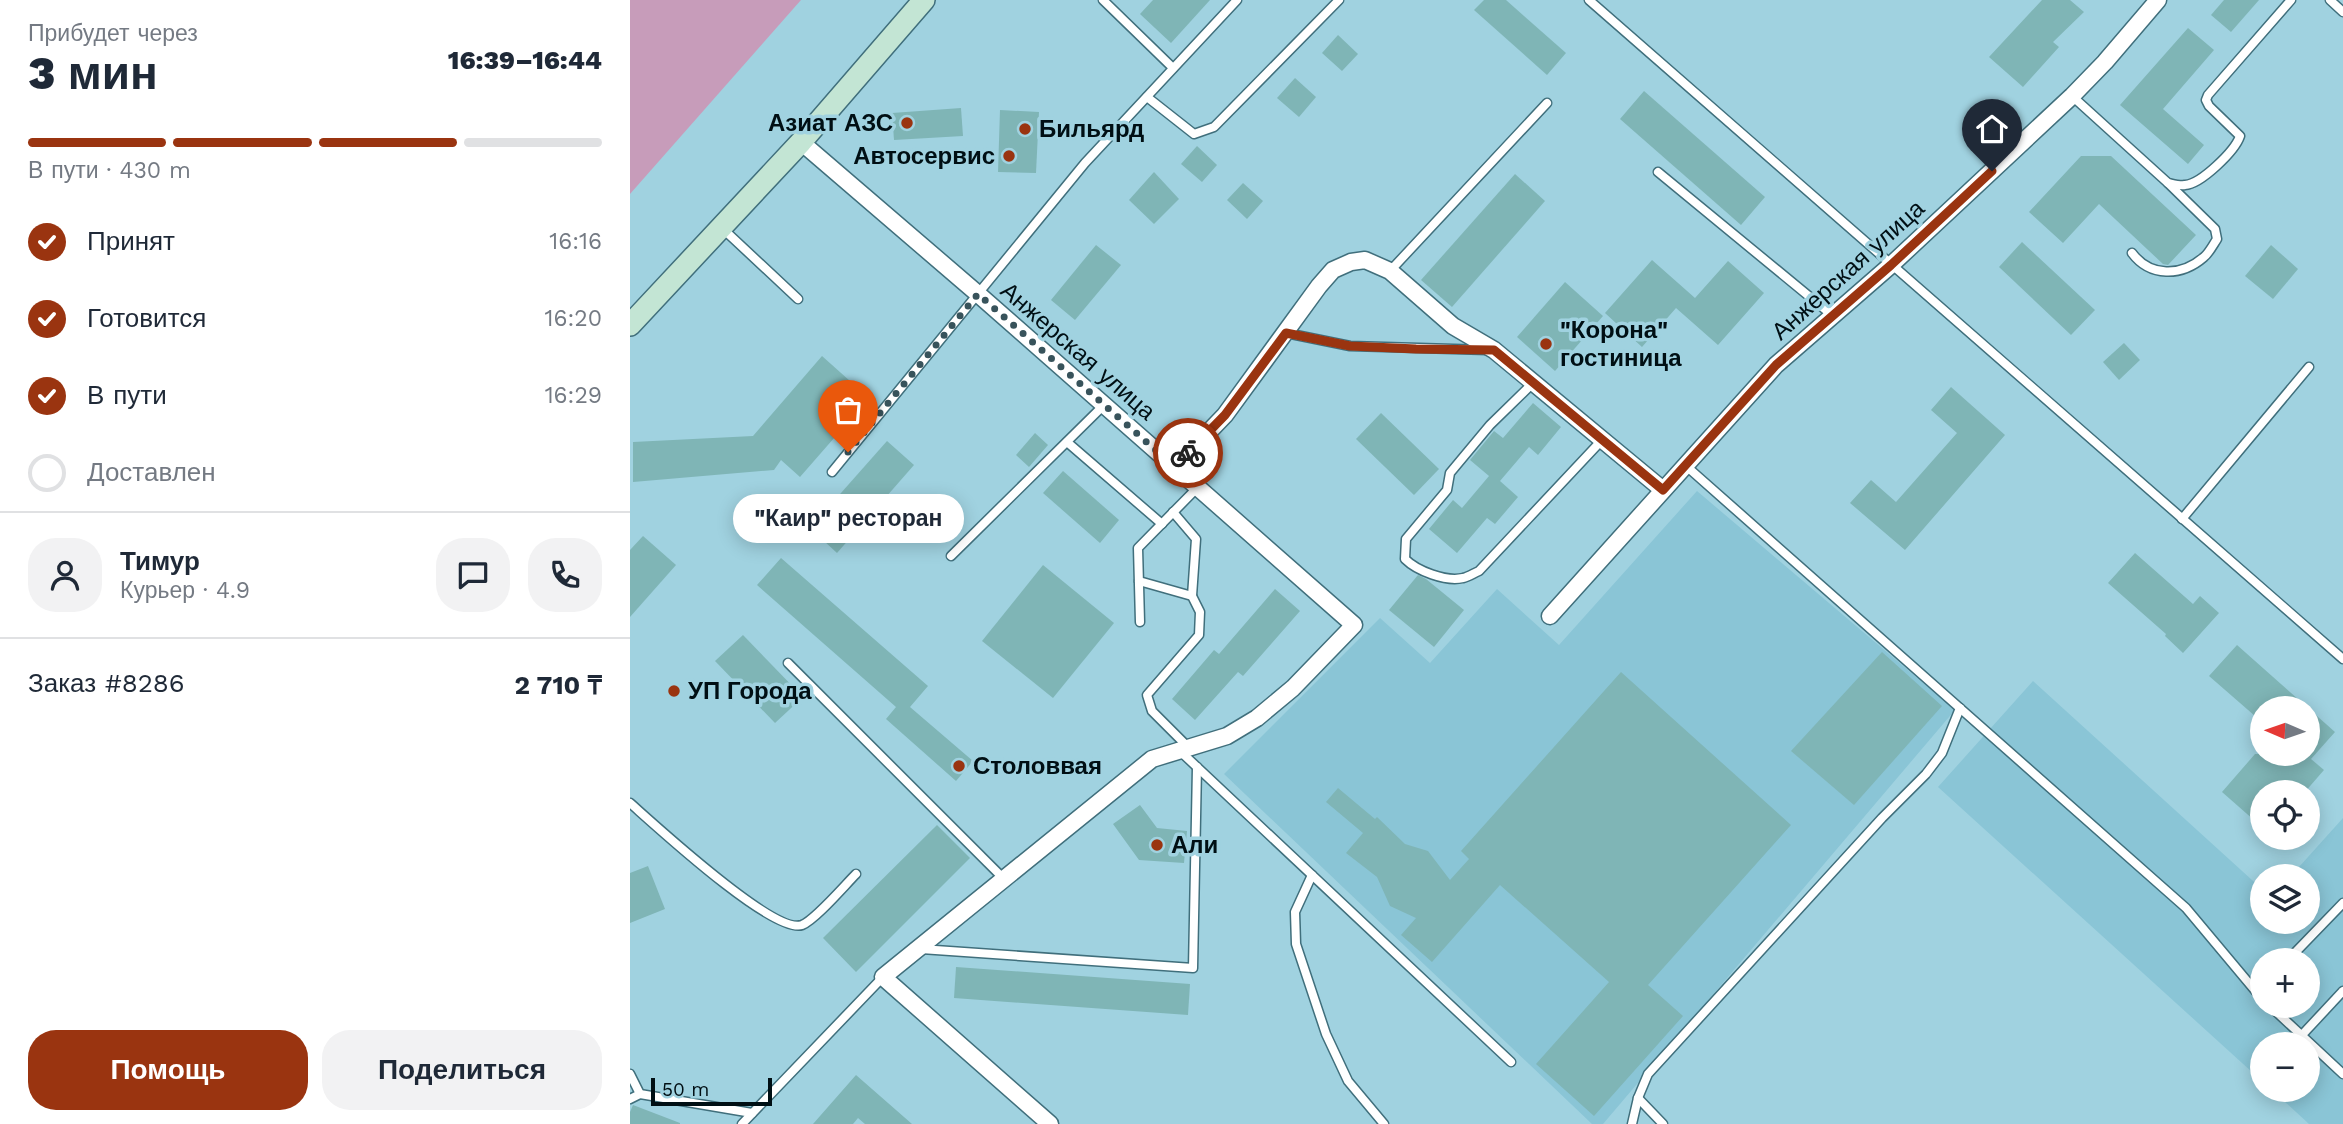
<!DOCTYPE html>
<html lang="ru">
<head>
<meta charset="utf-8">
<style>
  :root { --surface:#fff; --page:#f2f2f3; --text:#1f2937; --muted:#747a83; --line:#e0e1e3; --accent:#9a3410 }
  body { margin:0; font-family:"Work Sans",sans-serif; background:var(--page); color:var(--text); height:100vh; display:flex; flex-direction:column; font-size:26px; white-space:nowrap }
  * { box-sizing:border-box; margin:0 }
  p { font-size:23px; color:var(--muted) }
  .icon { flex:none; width:38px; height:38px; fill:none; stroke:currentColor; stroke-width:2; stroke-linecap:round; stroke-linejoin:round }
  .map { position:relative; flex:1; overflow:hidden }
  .drawer { display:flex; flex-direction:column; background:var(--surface); width:630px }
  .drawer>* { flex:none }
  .needle { width:46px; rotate:272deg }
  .tools { position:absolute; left:1620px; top:696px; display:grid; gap:14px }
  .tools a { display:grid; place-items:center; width:70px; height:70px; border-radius:50%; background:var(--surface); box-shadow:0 4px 18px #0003; font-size:35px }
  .scale { position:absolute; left:21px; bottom:18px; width:121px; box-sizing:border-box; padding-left:7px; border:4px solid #000f14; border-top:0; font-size:19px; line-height:24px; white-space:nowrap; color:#000f14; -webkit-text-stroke:5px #a0d2e0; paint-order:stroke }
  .pin { position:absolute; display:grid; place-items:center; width:60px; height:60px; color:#fff; margin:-72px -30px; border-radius:50% 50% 50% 0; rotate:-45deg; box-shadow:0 0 7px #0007 }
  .pin .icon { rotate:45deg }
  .courier { position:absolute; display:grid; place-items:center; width:70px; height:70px; margin:-35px; border:5px solid #9a3410; border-radius:50%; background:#fff; color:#222; box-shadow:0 2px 9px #0007 }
  .bubble { position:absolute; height:49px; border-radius:24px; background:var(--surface); box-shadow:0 4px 18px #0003; font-size:23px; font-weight:800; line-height:49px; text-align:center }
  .head em { font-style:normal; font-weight:800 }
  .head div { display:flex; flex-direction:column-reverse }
  .head { display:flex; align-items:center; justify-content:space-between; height:119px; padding:0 28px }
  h1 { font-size:46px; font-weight:800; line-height:52px }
  .bar { display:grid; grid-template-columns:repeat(4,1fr); gap:10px 7px; align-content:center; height:84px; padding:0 28px }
  .bar i { height:9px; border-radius:5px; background:var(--line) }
  .bar .active { background:var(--accent) }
  .bar p { grid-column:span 4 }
  .line { display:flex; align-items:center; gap:18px; padding:0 28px; border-top:2px solid var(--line) }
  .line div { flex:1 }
  .round { display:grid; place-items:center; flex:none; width:74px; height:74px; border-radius:28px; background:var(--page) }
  ol { padding:0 28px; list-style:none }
  li { display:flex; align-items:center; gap:21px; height:77px }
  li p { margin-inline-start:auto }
  li .icon { padding:7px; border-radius:50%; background:var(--accent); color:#fff; stroke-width:4 }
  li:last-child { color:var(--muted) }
  li i { width:38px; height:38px; border:4px solid var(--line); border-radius:50% }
  .action { display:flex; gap:14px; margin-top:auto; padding:14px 28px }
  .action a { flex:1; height:80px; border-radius:28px; background:var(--accent); color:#fff; font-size:28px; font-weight:800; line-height:80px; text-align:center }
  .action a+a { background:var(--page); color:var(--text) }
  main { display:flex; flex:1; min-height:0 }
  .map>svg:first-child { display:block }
</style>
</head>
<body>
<main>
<section class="drawer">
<div class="head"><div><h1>3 мин</h1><p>Прибудет через</p></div><em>16:39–16:44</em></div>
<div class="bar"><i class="active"></i><i class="active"></i><i class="active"></i><i></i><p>В пути · 430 m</p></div>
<ol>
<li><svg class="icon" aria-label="check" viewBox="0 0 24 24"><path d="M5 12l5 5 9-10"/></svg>Принят<p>16:16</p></li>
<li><svg class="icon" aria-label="check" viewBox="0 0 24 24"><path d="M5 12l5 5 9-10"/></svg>Готовится<p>16:20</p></li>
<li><svg class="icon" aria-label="check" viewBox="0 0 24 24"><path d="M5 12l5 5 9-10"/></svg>В пути<p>16:29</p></li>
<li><i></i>Доставлен</li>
</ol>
<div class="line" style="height:126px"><a class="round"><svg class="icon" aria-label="person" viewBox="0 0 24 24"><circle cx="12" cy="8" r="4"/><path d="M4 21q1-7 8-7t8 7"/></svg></a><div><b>Тимур</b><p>Курьер · 4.9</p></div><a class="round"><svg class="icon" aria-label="chat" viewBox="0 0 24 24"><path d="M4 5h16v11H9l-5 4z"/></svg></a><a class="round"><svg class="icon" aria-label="phone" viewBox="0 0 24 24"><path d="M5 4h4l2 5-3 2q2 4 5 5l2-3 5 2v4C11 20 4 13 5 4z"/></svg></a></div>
<div class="line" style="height:91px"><div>Заказ #8286</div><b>2 710 ₸</b></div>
<div class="action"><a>Помощь</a><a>Поделиться</a></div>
</section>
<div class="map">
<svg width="1713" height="1124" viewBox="0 0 1713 1124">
  <rect width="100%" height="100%" fill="#a0d2e0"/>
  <g fill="#8ac5d6" fill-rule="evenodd">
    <path d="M 1067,491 L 1325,710 L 973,1124 L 962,1124 L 594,774 L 750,618 L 800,663 L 867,589 L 929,645 Z"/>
    <path d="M 1403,681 L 1633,890 L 1633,922 L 1678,922 L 1678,877 L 1660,877 L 1713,818 L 1713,1124 L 1679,1124 L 1642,1090 L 1678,1090 L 1678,1045 L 1633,1045 L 1633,1082 L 1308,787 ZM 1633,961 L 1678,961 L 1678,1006 L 1633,1006 Z"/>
  </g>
  <path fill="#c79cba" d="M 0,0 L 171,0 L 0,194 Z"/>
  <g fill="#7fb5b6">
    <path d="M 523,0 L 580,0 L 541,43 L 510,14 Z"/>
    <path d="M 854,0 L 876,0 L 936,53 L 917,75 L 844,10 Z"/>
    <path d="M 1412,0 L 1440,0 L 1454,12 L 1423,42 L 1429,47 L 1393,87 L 1359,57 Z"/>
    <path d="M 1594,0 L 1629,0 L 1601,32 L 1581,15 Z"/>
    <path d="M 1558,28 L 1584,50 L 1533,109 L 1574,145 L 1558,164 L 1490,105 Z"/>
    <path d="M 708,35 L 728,54 L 712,71 L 692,53 Z"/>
    <path d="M 665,78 L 686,97 L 669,117 L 647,98 Z"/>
    <path d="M 1014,91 L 1135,197 L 1111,225 L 990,119 Z"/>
    <path d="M 331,108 L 333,136 L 264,140 L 262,113 Z"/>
    <path d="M 370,110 L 409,112 L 406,173 L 368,172 Z"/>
    <path d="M 567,146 L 587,165 L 572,182 L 551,164 Z"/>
    <path d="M 1451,156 L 1481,156 L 1566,235 L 1538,265 L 1533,264 L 1469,204 L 1433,243 L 1399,212 Z"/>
    <path d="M 524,172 L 549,199 L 524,224 L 499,200 Z"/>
    <path d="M 885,174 L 915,201 L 822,307 L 791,280 Z"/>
    <path d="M 613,183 L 633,201 L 617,219 L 597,200 Z"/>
    <path d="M 1392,242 L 1465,310 L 1441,335 L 1369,267 Z"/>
    <path d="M 466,245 L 491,265 L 445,320 L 421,300 Z"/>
    <path d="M 1641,245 L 1668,269 L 1643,299 L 1615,276 Z"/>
    <path d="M 1022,260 L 1065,298 L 1098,261 L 1134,293 L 1088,345 L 1046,308 L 1012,347 L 975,313 Z"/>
    <path d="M 935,282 L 973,316 L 925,371 L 887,337 Z"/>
    <path d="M 1494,343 L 1510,360 L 1489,380 L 1473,362 Z"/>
    <path d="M 192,356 L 239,398 L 170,477 L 151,460 L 144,470 L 3,482 L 3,442 L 123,436 Z"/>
    <path d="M 1321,387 L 1375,435 L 1275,550 L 1220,503 L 1241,480 L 1266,502 L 1327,433 L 1301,410 Z"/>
    <path d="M 903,403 L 931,427 L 908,455 L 899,447 L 870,481 L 888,497 L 865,524 L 857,518 L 827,553 L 799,529 L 823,500 L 832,508 L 859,476 L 840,460 L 864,431 L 873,438 Z"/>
    <path d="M 751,413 L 809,469 L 784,495 L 726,439 Z"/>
    <path d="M 405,433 L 418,445 L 399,467 L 386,455 Z"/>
    <path d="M 257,441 L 284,465 L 207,553 L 180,528 Z"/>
    <path d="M 433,471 L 489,520 L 470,543 L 413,493 Z"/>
    <path d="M 13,536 L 46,565 L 0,617 L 0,550 Z"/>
    <path d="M 1505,553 L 1563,604 L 1570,596 L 1589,613 L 1553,653 L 1535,636 L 1536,634 L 1478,583 Z"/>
    <path d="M 151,558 L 298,686 L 280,707 L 343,761 L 326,781 L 256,719 L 266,707 L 127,585 Z"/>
    <path d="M 413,565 L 484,623 L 423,698 L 352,641 Z"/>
    <path d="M 788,575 L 796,579 L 834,610 L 804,647 L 759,610 Z"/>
    <path d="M 645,589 L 670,611 L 613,676 L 608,672 L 565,720 L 542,699 L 584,650 L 589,654 Z"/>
    <path d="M 113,635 L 173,697 L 145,723 L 85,661 Z"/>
    <path d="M 1607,645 L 1705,732 L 1681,759 L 1694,770 L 1674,793 L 1633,793 L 1633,828 L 1592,792 L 1625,754 L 1676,754 L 1678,756 L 1678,709 L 1633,709 L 1633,723 L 1579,676 Z"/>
    <path d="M 1252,652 L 1312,706 L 1224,805 L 1161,751 Z"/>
    <path d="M 991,672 L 1161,825 L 1018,985 L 1053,1016 L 964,1116 L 906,1064 L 979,982 L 870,885 L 802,962 L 771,935 L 786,918 L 760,906 L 747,877 L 716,853 L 733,833 L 696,802 L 708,788 L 745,819 L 747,817 L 775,844 L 798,851 L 820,880 L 839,859 L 831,851 Z"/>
    <path d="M 510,805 L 527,828 L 557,831 L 554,863 L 509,860 L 483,824 Z"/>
    <path d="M 307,825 L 340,858 L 226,972 L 193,938 Z"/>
    <path d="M 18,866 L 35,909 L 0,923 L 0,873 Z"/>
    <path d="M 326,967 L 560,984 L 558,1015 L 324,998 Z"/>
    <path d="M 226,1075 L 282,1124 L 235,1124 L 228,1118 L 223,1124 L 183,1124 Z"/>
    <path d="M 3,1105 L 50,1123 L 50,1124 L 0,1124 L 0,1112 Z"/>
  </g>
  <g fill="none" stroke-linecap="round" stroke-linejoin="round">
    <g stroke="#406f7c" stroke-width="11">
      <g id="lane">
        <path d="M 473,0 L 543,68"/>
        <path d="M 959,0 L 1713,659"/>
        <path d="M 1700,0 L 1713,12"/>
        <path d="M 1442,96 L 1538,183 C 1543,184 1550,186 1555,185 C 1571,184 1605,151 1610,136 L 1579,106 L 1576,100 L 1578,95 L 1661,0"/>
        <path d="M 517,97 L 564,134 L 584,127 L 709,0"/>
        <path d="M 1028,172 L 1203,316"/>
        <path d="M 91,227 L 168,299"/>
        <path d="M 1502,253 C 1520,277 1551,277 1574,257 C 1579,253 1583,245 1587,239 L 1585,229 L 1538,183"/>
        <path d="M 760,271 L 917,103"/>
        <path d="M 656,333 L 720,346 L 858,350"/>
        <path d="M 903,383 L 860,425 L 820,473 L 817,490 L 776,539 L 775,559 C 787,571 816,582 833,578 C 838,577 844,573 849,571 L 972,440"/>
        <path d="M 437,442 L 532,524"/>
        <path d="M 1055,465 L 1556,908 L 1633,1000"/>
        <path d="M 202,472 L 455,163 L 607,0"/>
        <path d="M 543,512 L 566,539 L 562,596"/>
        <path d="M 1552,519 L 1679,367"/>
        <path d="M 321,556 L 474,405"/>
        <path d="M 509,581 L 562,596 L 570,612 L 569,635 L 517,695 L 522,711 L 560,749"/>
        <path d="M 510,622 L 508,548 L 568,487"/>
        <path d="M 158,663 L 374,879"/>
        <path d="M 551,752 L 881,1062"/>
        <path d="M 0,803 C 25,825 144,935 172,925 C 185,920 215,885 226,874"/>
        <path d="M 682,875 L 665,912 L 666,944 L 696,1034 L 718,1081 L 754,1124"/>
        <path d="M 291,949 L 563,968 L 567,767"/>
        <path d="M 1657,961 L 1713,903"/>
        <path d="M 1640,1006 L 1713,1074"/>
        <path d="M 1671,1036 L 1713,991"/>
        <path d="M 0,1074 L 10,1094 L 122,1113"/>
        <path d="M 1008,1098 L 1033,1124"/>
        <path d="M 0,1099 L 10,1094"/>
        <path d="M 112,1124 L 253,977"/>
        <path d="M 1002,1124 L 1008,1098 L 1018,1074 L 1252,818 L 1296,774 L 1312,753 L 1330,708"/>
      </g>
    </g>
    <g stroke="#406f7c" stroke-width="19">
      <g id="street">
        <path d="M 171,142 L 348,294 L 724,625 L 663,688 L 627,718 L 597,736 L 522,759 L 253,977 L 420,1124"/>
        <path d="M 545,467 L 595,415 L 689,286 L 703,270 L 721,262 L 735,260 L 760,271 L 823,326 L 864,350 L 1033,490"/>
        <path d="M 920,616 L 1146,365 L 1261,265 L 1442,96 L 1475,62 L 1528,0"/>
      </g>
    </g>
    <g stroke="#406f7c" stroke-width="24">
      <path id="secondary" d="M 0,325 L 171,142 L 294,0"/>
    </g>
    <use href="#lane" stroke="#fff" stroke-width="8"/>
    <use href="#street" stroke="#fff" stroke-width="16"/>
    <use href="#secondary" stroke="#c3e5d4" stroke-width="21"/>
  </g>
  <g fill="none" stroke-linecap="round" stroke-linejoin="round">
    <path stroke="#38535b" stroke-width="7" stroke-dasharray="0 12.6" d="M 218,452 L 348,294 L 545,467 L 558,453"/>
    <path stroke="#9a3410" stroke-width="9" d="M 558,453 L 595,415 L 656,333 L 720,346 L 786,349 L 864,350 L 1033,490 L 1146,365 L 1261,265 L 1362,171"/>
  </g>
  <g fill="#9a3410" stroke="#a0d2e0" stroke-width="2.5">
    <circle cx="277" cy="123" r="7"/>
    <circle cx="395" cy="129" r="7"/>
    <circle cx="379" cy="156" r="7"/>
    <circle cx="916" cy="344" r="7"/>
    <circle cx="44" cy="691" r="7"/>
    <circle cx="329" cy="766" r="7"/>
    <circle cx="527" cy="845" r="7"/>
  </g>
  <g text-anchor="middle" stroke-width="7" stroke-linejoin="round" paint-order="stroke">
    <g font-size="24" font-weight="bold" fill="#000f14" stroke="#a0d2e0" text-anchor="start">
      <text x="263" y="131" text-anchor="end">Азиат АЗС</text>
      <text x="409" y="137">Бильярд</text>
      <text x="365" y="164" text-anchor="end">Автосервис</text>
      <text x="930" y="338">"Корона"<tspan x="930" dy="28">гостиница</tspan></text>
      <text x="58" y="699">УП Города</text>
      <text x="343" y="774">Столоввая</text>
      <text x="541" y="853">Али</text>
    </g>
    <g font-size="24" fill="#000f14" stroke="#a0d2e0">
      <text transform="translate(1218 270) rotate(-42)" y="8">Анжерская улица</text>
      <text transform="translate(448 351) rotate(41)" y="8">Анжерская улица</text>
    </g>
  </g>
</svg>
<div class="tools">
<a><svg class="needle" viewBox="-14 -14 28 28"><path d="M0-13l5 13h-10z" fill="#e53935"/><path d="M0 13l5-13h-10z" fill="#747a83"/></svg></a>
<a><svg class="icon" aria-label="locate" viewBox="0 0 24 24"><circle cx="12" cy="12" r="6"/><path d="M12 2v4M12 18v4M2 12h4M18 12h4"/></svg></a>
<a><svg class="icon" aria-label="layers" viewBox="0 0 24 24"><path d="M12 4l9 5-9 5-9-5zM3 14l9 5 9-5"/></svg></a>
<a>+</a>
<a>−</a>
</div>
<div class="scale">50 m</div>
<div class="pin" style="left:218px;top:452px;background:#ea580c"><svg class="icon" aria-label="bag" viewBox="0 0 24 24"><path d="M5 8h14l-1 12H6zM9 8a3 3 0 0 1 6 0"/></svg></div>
<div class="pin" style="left:1362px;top:171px;background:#1f2937"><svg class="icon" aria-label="home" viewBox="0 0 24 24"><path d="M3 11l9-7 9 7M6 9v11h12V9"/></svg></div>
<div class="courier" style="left:558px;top:453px"><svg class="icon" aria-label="bike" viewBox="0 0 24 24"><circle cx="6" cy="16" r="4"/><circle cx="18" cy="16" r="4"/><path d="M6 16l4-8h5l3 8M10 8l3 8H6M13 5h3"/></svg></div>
<div class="bubble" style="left:103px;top:494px;width:231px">&quot;Каир&quot; ресторан</div>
</div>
</main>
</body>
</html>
